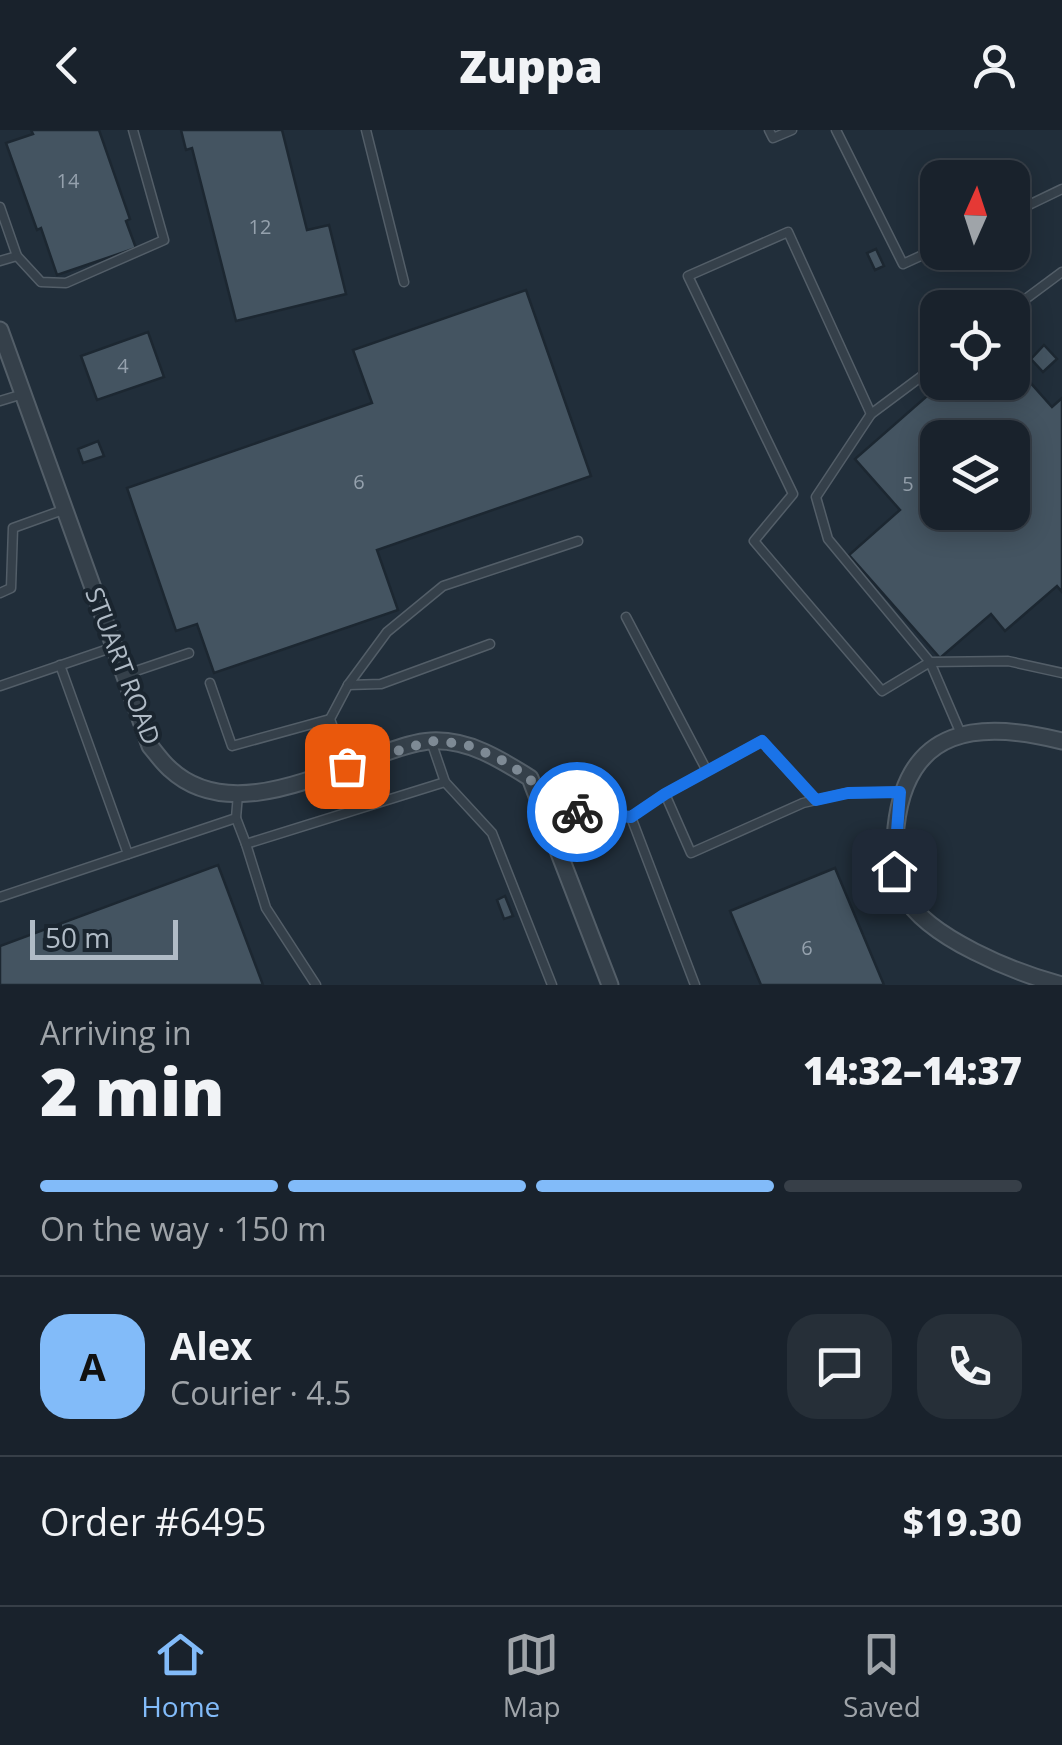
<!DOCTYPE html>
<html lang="en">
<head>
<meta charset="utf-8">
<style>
  :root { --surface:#19222c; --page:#262f38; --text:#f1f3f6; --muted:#9fa4a9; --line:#373f48; --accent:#82bbf9 }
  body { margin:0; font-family:"Open Sans",sans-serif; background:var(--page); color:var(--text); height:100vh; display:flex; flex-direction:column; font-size:38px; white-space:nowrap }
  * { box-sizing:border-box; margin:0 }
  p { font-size:32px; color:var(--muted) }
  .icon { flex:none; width:55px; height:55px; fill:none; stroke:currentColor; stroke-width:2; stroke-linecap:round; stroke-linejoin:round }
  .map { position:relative; height:855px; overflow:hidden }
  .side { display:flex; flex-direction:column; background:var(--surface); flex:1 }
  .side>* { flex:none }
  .needle { width:65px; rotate:3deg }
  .tools { position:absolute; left:920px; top:30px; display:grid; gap:20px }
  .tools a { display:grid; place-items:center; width:110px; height:110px; border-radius:20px; background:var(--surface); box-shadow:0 5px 25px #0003,0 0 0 2px var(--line); font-size:50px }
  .scale { position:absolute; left:30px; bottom:25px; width:148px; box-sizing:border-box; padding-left:10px; border:5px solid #b0bbc6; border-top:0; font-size:28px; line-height:35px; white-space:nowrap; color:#b0bbc6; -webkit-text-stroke:8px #1a252f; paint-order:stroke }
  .pin { position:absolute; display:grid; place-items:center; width:85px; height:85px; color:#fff; margin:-42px; border-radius:20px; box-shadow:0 5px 15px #0006 }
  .courier { position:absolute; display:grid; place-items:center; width:100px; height:100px; margin:-50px; border:8px solid #1a73e8; border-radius:50%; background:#fff; color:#222; box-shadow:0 2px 12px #0007 }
  .summary em { font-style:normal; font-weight:800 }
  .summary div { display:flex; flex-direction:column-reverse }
  .summary { display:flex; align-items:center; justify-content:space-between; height:170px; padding:0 40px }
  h1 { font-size:65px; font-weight:800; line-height:75px }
  .bar { display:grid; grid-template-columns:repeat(4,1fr); gap:15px 10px; align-content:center; height:120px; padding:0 40px }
  .bar i { height:12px; border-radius:8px; background:var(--line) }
  .bar .selected { background:var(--accent) }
  .bar p { grid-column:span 4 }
  .line { display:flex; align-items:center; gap:25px; padding:0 40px; border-top:2px solid var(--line) }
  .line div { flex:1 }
  .round { display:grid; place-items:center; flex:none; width:105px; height:105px; border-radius:30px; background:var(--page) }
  header { display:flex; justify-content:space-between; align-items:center; height:130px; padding:0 40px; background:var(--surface); font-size:45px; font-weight:800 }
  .tabs { display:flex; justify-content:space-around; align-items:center; height:140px; border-top:2px solid var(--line); background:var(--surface); font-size:28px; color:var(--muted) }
  .tabs a { display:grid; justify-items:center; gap:5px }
  .tabs .selected { color:var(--accent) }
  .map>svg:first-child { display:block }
</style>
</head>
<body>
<header><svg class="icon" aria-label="back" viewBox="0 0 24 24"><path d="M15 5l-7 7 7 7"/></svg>Zuppa<svg class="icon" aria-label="person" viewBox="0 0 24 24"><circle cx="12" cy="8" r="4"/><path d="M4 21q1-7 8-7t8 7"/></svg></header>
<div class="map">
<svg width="1062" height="855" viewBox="0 0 1062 855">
  <rect width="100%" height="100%" fill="#212e3a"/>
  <g fill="#445461" stroke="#1c2731" stroke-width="2.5" fill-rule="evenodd">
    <path d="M 31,0 L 99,0 L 130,89 L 126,91 L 136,118 L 57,145 L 41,98 L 37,100 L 6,13 L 33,4 Z"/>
    <path d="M 181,0 L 282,0 L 307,100 L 329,95 L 346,164 L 236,191 L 192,18 L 186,20 Z"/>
    <path d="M 876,119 L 884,136 L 875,140 L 867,123 Z"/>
    <path d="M 526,160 L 591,346 L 377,420 L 398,480 L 214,543 L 197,494 L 176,501 L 127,358 L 372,273 L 353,220 Z"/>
    <path d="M 148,202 L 164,247 L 97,270 L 81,226 Z"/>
    <path d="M 1044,215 L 1057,229 L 1043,242 L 1031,229 Z"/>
    <path d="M 1012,232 L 1052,277 L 1062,268 L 1062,462 L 1057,456 L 1005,501 L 991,484 L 940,528 L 849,425 L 900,380 L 855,329 L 943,252 L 1012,252 ZM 938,308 L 1012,308 L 1012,382 L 938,382 Z"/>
    <path d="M 98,311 L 104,326 L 83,333 L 78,319 Z"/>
    <path d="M 218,735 L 263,855 L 0,855 L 0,816 Z"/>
    <path d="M 835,738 L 884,855 L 761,855 L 730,781 Z"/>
    <path d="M 505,766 L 513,786 L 504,789 L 497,770 Z"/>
  </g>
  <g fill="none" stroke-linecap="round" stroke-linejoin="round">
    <g stroke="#535e68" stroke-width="11">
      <g id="lane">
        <path d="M 366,0 L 404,152"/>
        <path d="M 769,0 L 773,8 L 792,0"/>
        <path d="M 836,0 L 903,134 L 938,118"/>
        <path d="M 0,77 L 17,126 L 0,131"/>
        <path d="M 1012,83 L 1062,59"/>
        <path d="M 17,126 L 41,152 L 66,153 L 164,110 L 133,0"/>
        <path d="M 1012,179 L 1062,142"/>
        <path d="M 938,234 L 871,284 L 788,102 L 688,146 L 793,364 L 754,411 L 882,561 L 930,532 L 961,604"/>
        <path d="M 0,271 L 23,264"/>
        <path d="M 871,284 L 816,367 L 828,409 L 930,532 L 1008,531 L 1062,543"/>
        <path d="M 0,463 L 11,458 L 13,398 L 63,380"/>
        <path d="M 626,487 L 707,641"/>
        <path d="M 60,535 L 128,724"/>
        <path d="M 124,545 L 189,523"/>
        <path d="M 210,553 L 232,616 L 330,589 L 347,636"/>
        <path d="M 348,555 L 381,554 L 490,514"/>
        <path d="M 0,556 L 114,517"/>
        <path d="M 330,589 L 348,555 L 387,502 L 443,456 L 578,411"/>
        <path d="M 445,652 L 492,703 L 552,855"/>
        <path d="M 665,664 L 691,723 L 803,673 L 847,663 L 900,662"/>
        <path d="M 543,683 L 590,682 L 631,687 L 665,664 L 762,611 L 815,670"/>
        <path d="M 631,687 L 695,855"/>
        <path d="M 236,688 L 246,714 L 445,652 L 431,611"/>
        <path d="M 246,714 L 266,778 L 316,855"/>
        <path d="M 0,767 L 236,688 L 238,664"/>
      </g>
    </g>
    <g stroke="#535e68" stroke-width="19">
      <g id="street">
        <path d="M 0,200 L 150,616 C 156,623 162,632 170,639 C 226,691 313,648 372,627 C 391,621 412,612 431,611 C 468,609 500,629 530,648 L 610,855"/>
        <path d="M 1062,611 C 979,590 907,596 896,697 C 894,720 893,744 904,765 C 927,808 1016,843 1062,855"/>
      </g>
    </g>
    <use href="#lane" stroke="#35404a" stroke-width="8"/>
    <use href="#street" stroke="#35404a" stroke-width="15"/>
  </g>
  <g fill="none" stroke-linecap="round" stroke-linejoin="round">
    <path stroke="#7e8a95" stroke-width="10" stroke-dasharray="0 18" d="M 347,636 L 431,611 L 465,614 L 500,629 L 530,648 L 544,683 L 577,682"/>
    <path stroke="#1a73e8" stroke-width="12" d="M 577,682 L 631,687 L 665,664 L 762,611 L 816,670 L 848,663 L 900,662 L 894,741"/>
  </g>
  <g text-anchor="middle" stroke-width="8" stroke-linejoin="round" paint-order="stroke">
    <g font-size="20" fill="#95a1ad">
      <text x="68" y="58">14</text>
      <text x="260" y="104">12</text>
      <text x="123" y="243">4</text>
      <text x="359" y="359">6</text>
      <text x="908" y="361">5</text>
      <text x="807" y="825">6</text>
    </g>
    <g font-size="25" fill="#b0bbc6" stroke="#1a252f">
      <text transform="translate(123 536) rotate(69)" y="9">STUART ROAD</text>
    </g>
  </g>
</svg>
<div class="tools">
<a><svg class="needle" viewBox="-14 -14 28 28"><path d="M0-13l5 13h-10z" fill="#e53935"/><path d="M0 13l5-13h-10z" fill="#9fa4a9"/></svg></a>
<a><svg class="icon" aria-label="locate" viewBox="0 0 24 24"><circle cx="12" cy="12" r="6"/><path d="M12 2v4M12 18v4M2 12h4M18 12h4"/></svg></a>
<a><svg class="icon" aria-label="layers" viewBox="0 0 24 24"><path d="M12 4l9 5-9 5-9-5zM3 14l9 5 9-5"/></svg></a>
</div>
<div class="scale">50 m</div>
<div class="pin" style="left:347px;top:636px;background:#ea580c"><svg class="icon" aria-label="bag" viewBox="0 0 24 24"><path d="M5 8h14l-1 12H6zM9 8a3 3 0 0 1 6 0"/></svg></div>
<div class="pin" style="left:894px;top:741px;background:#1f2937"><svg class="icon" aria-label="home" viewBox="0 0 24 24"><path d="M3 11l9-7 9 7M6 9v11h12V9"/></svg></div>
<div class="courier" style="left:577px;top:682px"><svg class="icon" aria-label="bike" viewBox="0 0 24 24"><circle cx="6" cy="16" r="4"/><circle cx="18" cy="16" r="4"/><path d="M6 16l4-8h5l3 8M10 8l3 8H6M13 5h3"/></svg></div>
</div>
<section class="side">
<div class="summary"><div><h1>2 min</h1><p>Arriving in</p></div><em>14:32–14:37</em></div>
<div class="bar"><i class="selected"></i><i class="selected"></i><i class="selected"></i><i></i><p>On the way · 150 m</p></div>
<div class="line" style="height:180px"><b class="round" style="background:var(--accent);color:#111">A</b><div><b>Alex</b><p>Courier · 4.5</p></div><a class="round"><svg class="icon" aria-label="chat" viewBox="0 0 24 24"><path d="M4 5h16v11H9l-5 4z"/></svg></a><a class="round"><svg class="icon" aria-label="phone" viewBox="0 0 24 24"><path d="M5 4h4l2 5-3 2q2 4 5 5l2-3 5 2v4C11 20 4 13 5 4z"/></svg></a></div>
<div class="line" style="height:130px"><div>Order #6495</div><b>$19.30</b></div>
</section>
<nav class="tabs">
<a class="selected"><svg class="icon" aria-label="home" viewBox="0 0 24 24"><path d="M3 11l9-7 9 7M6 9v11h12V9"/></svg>Home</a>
<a><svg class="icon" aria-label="map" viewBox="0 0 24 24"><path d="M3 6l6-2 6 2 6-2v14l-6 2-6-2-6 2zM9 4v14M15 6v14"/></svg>Map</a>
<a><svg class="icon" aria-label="saved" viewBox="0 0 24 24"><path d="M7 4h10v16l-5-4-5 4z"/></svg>Saved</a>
</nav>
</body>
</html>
